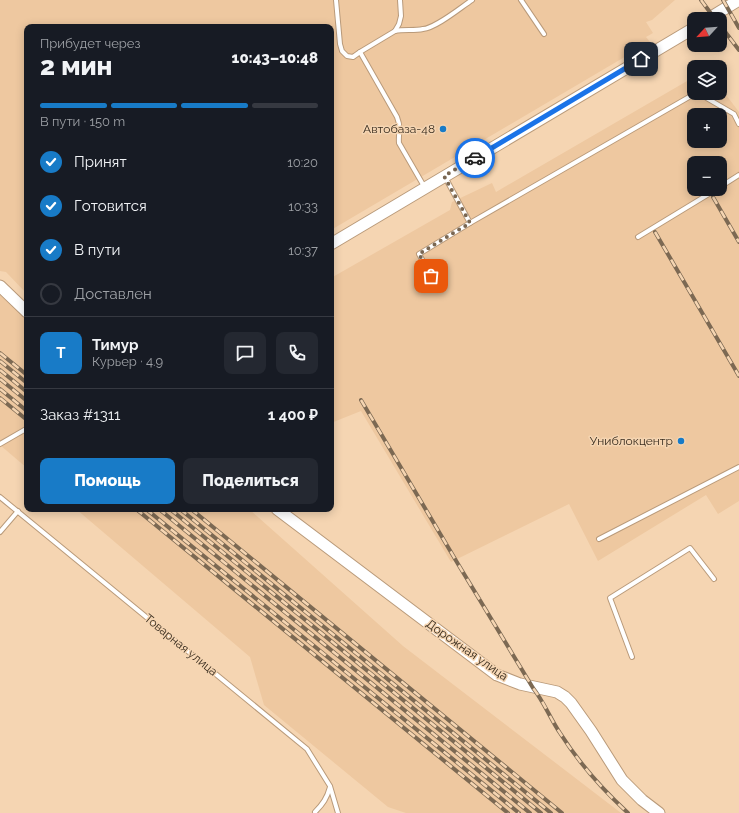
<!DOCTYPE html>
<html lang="ru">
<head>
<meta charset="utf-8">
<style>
  :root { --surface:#171b24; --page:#242831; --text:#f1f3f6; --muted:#9ea1a6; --line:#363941; --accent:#187bc7 }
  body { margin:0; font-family:Raleway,sans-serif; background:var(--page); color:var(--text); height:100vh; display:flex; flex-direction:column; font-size:15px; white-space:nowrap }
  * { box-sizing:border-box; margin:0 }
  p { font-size:13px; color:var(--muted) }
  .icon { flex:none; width:22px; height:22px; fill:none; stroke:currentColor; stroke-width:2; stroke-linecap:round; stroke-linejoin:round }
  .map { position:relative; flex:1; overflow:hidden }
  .details { position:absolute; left:24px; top:24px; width:310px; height:488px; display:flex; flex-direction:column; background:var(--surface); border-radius:8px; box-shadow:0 2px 10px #0003 }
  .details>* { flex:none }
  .needle { width:26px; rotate:244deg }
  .fabs { position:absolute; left:687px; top:12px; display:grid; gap:8px }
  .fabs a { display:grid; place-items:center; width:40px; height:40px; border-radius:8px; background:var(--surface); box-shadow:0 2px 10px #0003; font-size:20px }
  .pin { position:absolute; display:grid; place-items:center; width:34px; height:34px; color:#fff; margin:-17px; border-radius:8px; box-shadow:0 2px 6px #0006 }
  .courier { position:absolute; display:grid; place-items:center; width:40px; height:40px; margin:-20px; border:3px solid #1a73e8; border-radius:50%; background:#fff; color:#222; box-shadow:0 1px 5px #0007 }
  .summary em { font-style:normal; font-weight:800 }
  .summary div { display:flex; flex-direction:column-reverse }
  .summary { display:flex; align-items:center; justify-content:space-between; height:68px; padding:0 16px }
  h1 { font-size:26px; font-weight:800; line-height:30px }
  .bar { display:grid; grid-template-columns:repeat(4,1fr); gap:6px 4px; align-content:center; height:48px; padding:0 16px }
  .bar i { height:5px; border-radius:3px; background:var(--line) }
  .bar .current { background:var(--accent) }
  .bar p { grid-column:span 4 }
  .line { display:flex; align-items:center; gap:10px; padding:0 16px; border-top:1px solid var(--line) }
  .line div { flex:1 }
  .round { display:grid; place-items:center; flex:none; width:42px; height:42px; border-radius:8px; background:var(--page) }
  ol { padding:0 16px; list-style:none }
  li { display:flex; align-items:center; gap:12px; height:44px }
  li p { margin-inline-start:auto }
  li .icon { padding:4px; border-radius:50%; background:var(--accent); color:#fff; stroke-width:4 }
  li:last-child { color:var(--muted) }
  li i { width:22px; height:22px; border:2px solid var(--line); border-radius:50% }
  .primary-button { display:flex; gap:8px; margin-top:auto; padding:8px 16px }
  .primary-button a { flex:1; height:46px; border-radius:8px; background:var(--accent); color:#fff; font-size:16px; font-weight:800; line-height:46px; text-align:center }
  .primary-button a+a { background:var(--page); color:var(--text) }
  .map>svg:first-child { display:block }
</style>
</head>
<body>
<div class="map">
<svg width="739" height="813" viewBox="0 0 739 813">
  <rect width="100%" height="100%" fill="#f5d5b2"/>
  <g fill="#eec8a0" fill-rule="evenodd">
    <path d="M 0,0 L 675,0 L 652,20 L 646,22 L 653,33 L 646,37 L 650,42 L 331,230 L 331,27 L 27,27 L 27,294 L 6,272 L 0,271 Z"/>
    <path d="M 694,77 L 694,93 L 720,93 L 720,87 L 739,112 L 739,501 L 718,514 L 706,495 L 598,561 L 569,504 L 451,562 L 361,411 L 331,423 L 331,278 L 450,210 L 452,202 L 492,183 L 496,192 ZM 694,115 L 720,115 L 720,141 L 694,141 ZM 694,163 L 720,163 L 720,189 L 694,189 Z"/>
    <path d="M 0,291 L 27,314 L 27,468 L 0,445 Z"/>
    <path d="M 76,509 L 249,509 L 403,646 L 621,813 L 406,813 L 388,807 L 264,705 L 250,657 Z"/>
  </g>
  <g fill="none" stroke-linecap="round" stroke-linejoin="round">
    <g stroke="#b99a7a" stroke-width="6">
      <g id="lane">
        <path d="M 336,0 L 340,44 L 342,51 L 347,56 L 353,57 L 360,52"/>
        <path d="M 400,0 L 401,16 L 399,24 L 395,31 L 360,52 L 397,117 C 402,129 398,132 399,143 L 425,188"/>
        <path d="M 521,0 L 544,34"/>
        <path d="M 395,31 C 404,29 414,31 423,29 C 436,28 460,8 472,0"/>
        <path d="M 698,93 L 734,114 L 739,124"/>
        <path d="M 720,187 L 739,175"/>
        <path d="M 470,223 L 696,93"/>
        <path d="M 638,237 L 717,189"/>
        <path d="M 437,287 L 419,254 L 470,223 L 445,177"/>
        <path d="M 0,444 L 26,429"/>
        <path d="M 0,497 L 307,749 L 330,786 L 338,813"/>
        <path d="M 0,532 L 18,511"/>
        <path d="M 599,539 L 739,467"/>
        <path d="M 632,657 L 610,598 L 690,548 L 714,579"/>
        <path d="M 315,812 C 323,804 327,798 330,787"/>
      </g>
    </g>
    <g stroke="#b99a7a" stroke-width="13">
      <g id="secondary">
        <path d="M 708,19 L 739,0"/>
        <path d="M 331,244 L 694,28"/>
        <path d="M 0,286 L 27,312"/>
        <path d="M 277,509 L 497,675 L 520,684 L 557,692 L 565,697 L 571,703 L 591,731 L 622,780 L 642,800 L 659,813"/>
      </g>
    </g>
    <use href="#lane" stroke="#fff" stroke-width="4"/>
    <use href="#secondary" stroke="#fff" stroke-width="11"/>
    <g stroke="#7c6953" stroke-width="4">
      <g id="rail">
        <path d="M 701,0 L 715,19"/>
        <path d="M 723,0 L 739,28"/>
        <path d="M 720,25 L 739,50"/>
        <path d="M 713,197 L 739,242"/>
        <path d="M 655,232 L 739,376"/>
        <path d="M 0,353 L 27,375"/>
        <path d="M 0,361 L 27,383"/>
        <path d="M 0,370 L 27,392"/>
        <path d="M 0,379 L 27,401"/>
        <path d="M 0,389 L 27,411"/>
        <path d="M 0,398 L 27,420"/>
        <path d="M 361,400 L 458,564 L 533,688 C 544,702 550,718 560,733 C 579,763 602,789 628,813"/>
        <path d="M 136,509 L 508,813"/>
        <path d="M 146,509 L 519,813"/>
        <path d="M 159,509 L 530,813"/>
        <path d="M 170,509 L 541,813"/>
        <path d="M 180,509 L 551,813"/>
        <path d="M 191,509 L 562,813"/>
      </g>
    </g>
    <use href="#rail" stroke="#f5d5b2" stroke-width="2.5" stroke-dasharray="8" stroke-linecap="butt"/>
  </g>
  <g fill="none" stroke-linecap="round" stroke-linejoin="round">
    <path stroke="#7a6752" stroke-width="4" stroke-dasharray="0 7.2" d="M 431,276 L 419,254 L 470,223 L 444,176 L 475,158"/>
    <path stroke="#1a73e8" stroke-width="5" d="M 475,158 L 641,59"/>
  </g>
  <g fill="#187bc7" stroke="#f5d5b2" stroke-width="1.5">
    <circle cx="443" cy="129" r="4"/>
    <circle cx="681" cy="441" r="4"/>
  </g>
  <g text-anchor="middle" stroke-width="3" stroke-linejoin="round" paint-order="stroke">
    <g font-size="12" fill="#382c1e" stroke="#f5d5b2" text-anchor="end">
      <text x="435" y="133">Автобаза-48</text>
      <text x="673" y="445">Униблокцентр</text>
    </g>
    <g font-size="12" fill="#382c1e" stroke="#f5d5b2">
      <text transform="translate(181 645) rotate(39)" y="4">Товарная улица</text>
      <text transform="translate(467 650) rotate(35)" y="4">Дорожная улица</text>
    </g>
  </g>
</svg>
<div class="fabs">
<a><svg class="needle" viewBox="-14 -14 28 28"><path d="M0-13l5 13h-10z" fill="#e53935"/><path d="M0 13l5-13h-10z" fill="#9ea1a6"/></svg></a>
<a><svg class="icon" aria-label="layers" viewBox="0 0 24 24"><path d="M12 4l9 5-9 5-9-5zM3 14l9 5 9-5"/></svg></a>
<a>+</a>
<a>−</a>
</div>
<div class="pin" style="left:431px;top:276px;background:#ea580c"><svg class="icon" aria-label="bag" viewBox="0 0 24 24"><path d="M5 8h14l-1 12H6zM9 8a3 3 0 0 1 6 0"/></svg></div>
<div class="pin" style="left:641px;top:59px;background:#1f2937"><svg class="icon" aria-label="home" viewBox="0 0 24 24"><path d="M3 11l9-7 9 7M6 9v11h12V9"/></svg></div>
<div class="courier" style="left:475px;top:158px"><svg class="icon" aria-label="car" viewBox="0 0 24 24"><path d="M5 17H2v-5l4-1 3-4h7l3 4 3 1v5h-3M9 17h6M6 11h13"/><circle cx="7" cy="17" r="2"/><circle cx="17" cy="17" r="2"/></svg></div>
<section class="details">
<div class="summary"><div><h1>2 мин</h1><p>Прибудет через</p></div><em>10:43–10:48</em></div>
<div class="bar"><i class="current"></i><i class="current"></i><i class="current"></i><i></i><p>В пути · 150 m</p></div>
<ol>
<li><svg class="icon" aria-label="check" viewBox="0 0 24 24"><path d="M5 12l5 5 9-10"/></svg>Принят<p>10:20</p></li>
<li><svg class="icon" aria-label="check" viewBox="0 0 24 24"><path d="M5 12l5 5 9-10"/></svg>Готовится<p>10:33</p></li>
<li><svg class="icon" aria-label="check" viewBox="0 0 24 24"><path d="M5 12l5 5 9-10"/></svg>В пути<p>10:37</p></li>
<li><i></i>Доставлен</li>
</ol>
<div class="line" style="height:72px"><b class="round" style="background:var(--accent);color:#fff">Т</b><div><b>Тимур</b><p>Курьер · 4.9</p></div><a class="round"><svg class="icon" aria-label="chat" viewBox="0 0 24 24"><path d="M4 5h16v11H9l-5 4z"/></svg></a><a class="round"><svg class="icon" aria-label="phone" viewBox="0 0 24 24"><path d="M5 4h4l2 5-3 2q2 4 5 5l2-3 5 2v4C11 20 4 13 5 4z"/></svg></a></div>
<div class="line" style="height:52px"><div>Заказ #1311</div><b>1 400 ₽</b></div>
<div class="primary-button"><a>Помощь</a><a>Поделиться</a></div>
</section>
</div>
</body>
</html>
